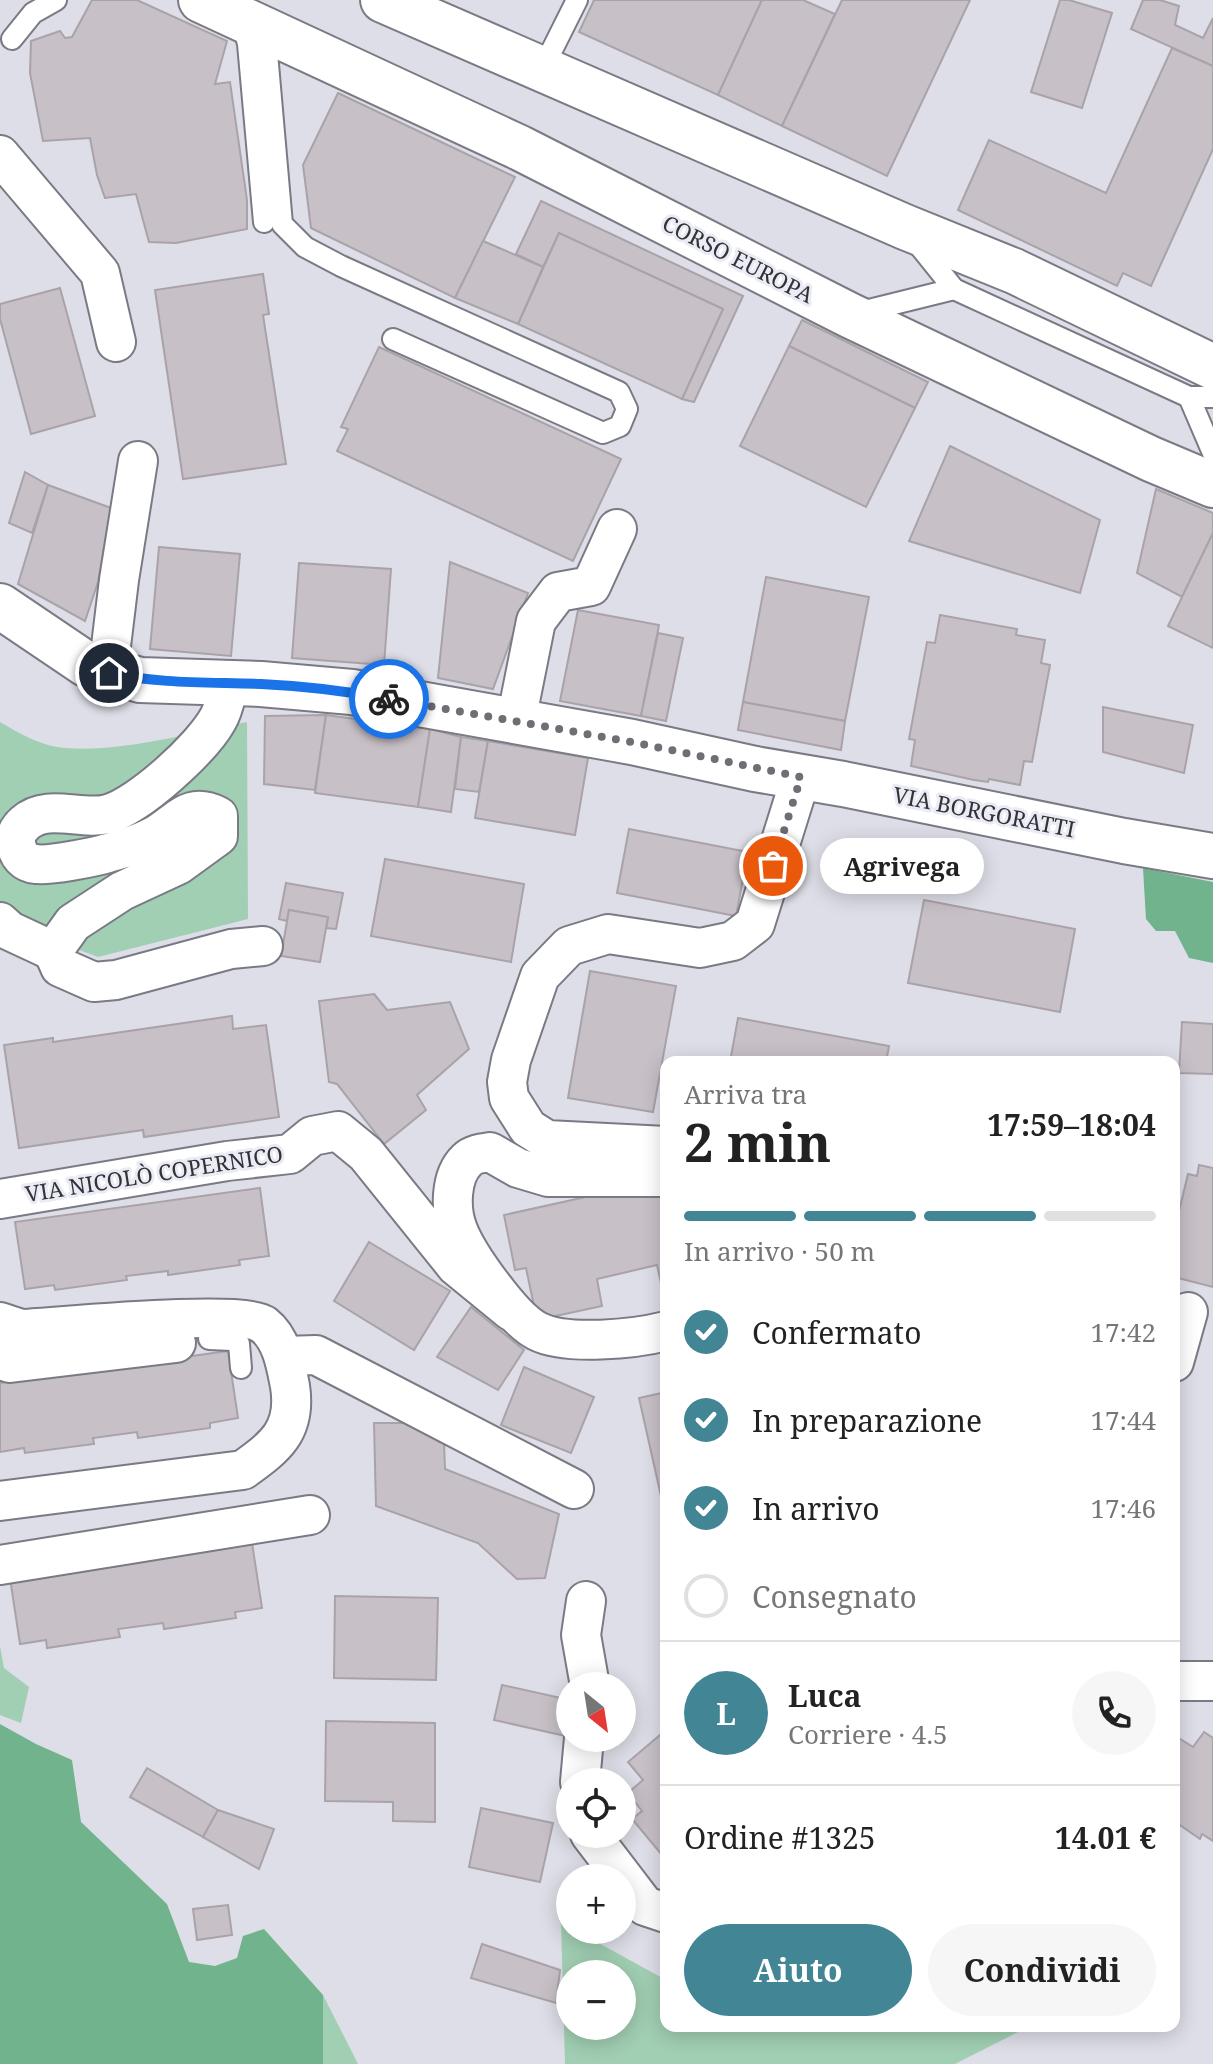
<!DOCTYPE html>
<html lang="it">
<head>
<meta charset="utf-8">
<style>
  :root { --surface:#fff; --page:#f6f6f6; --text:#222; --muted:#767676; --line:#e0e0e0; --accent:#428595 }
  body { margin:0; font-family:"Noto Serif",serif; background:var(--page); color:var(--text); height:100vh; display:flex; flex-direction:column; font-size:30px; white-space:nowrap }
  * { box-sizing:border-box; margin:0 }
  p { font-size:26px; color:var(--muted) }
  .icon { flex:none; width:44px; height:44px; fill:none; stroke:currentColor; stroke-width:2; stroke-linecap:round; stroke-linejoin:round }
  .map { position:relative; flex:1; overflow:hidden }
  .drawer { position:absolute; left:660px; top:1056px; width:520px; height:976px; display:flex; flex-direction:column; background:var(--surface); border-radius:16px; box-shadow:0 4px 20px #0003 }
  .drawer>* { flex:none }
  .needle { width:52px; rotate:150deg }
  .tools { position:absolute; left:556px; top:1672px; display:grid; gap:16px }
  .tools a { display:grid; place-items:center; width:80px; height:80px; border-radius:50%; background:var(--surface); box-shadow:0 4px 20px #0003; font-size:40px }
  .pin { position:absolute; display:grid; place-items:center; width:68px; height:68px; color:#fff; margin:-34px; border:4px solid #fff; border-radius:50%; box-shadow:0 2px 8px #0007 }
  .courier { position:absolute; display:grid; place-items:center; width:80px; height:80px; margin:-40px; border:6px solid #1a73e8; border-radius:50%; background:#fff; color:#222; box-shadow:0 2px 10px #0007 }
  .bubble { position:absolute; height:56px; border-radius:28px; background:var(--surface); box-shadow:0 4px 20px #0003; font-size:26px; font-weight:700; line-height:56px; text-align:center }
  .overview em { font-style:normal; font-weight:700 }
  .overview div { display:flex; flex-direction:column-reverse }
  .overview { display:flex; align-items:center; justify-content:space-between; height:136px; padding:0 24px }
  h1 { font-size:52px; font-weight:700; line-height:60px }
  .bar { display:grid; grid-template-columns:repeat(4,1fr); gap:12px 8px; align-content:center; height:96px; padding:0 24px }
  .bar i { height:10px; border-radius:6px; background:var(--line) }
  .bar .selected { background:var(--accent) }
  .bar p { grid-column:span 4 }
  .line { display:flex; align-items:center; gap:20px; padding:0 24px; border-top:2px solid var(--line) }
  .line div { flex:1 }
  .round { display:grid; place-items:center; flex:none; width:84px; height:84px; border-radius:42px; background:var(--page) }
  ol { padding:0 24px; list-style:none }
  li { display:flex; align-items:center; gap:24px; height:88px }
  li p { margin-inline-start:auto }
  li .icon { padding:8px; border-radius:50%; background:var(--accent); color:#fff; stroke-width:4 }
  li:last-child { color:var(--muted) }
  li i { width:44px; height:44px; border:4px solid var(--line); border-radius:50% }
  .cta { display:flex; gap:16px; margin-top:auto; padding:16px 24px }
  .cta a { flex:1; height:92px; border-radius:48px; background:var(--accent); color:#fff; font-size:32px; font-weight:700; line-height:92px; text-align:center }
  .cta a+a { background:var(--page); color:var(--text) }
  .map>svg:first-child { display:block }
</style>
</head>
<body>
<div class="map">
<svg width="1213" height="2064" viewBox="0 0 1213 2064">
  <rect width="100%" height="100%" fill="#dddee7"/>
  <g fill="#a1cfb3" fill-rule="evenodd">
    <path d="M 0,722 C 17,732 38,744 57,747 C 110,755 193,733 247,722 L 248,919 L 98,957 L 47,938 L 0,904 Z"/>
    <path d="M 0,1646 L 4,1668 L 29,1687 L 21,1723 L 0,1715 Z"/>
    <path d="M 561,1923 L 570,1927 L 570,1930 L 575,1930 L 666,1980 L 666,2026 L 1030,2026 L 955,2064 L 565,2064 ZM 570,1974 L 622,1974 L 622,2026 L 570,2026 Z"/>
    <path d="M 323,1995 L 358,2064 L 323,2064 Z"/>
  </g>
  <g fill="#70b38c">
    <path d="M 1143,868 L 1213,882 L 1213,963 L 1189,958 L 1175,931 L 1156,931 L 1146,919 Z"/>
    <path d="M 0,1724 L 36,1744 L 72,1760 L 81,1822 L 167,1904 L 189,1962 L 215,1966 L 237,1958 L 243,1936 L 264,1929 L 323,1995 L 323,2064 L 0,2064 Z"/>
  </g>
  <g fill="#c8c0c7" stroke="#aaa2a9" stroke-width="2">
    <path d="M 92,0 L 137,0 L 227,41 L 215,84 L 230,82 L 247,200 L 247,229 L 176,243 L 149,242 L 136,194 L 105,198 L 97,175 L 90,138 L 43,141 L 30,73 L 31,41 L 60,31 L 65,38 L 72,37 Z"/>
    <path d="M 594,0 L 762,0 L 718,95 L 579,32 Z"/>
    <path d="M 762,0 L 803,0 L 835,14 L 782,126 L 718,95 Z"/>
    <path d="M 842,0 L 970,0 L 887,176 L 782,126 Z"/>
    <path d="M 1060,0 L 1069,0 L 1112,13 L 1082,108 L 1031,92 Z"/>
    <path d="M 1143,0 L 1160,0 L 1179,6 L 1175,25 L 1203,38 L 1213,18 L 1213,66 L 1131,29 Z"/>
    <path d="M 1172,48 L 1213,66 L 1213,149 L 1151,286 L 1123,273 L 1117,286 L 958,210 L 989,140 L 1106,193 Z"/>
    <path d="M 338,93 L 515,177 L 455,298 L 311,228 L 303,165 Z"/>
    <path d="M 541,201 L 743,296 L 694,402 L 682,399 L 723,309 L 559,233 L 543,267 L 516,254 Z"/>
    <path d="M 559,233 L 723,309 L 682,399 L 518,324 Z"/>
    <path d="M 483,241 L 543,267 L 518,324 L 455,298 Z"/>
    <path d="M 263,274 L 269,314 L 263,315 L 286,464 L 183,479 L 155,290 Z"/>
    <path d="M 60,288 L 95,416 L 31,434 L 0,319 L 0,304 Z"/>
    <path d="M 802,320 L 928,382 L 915,408 L 789,346 Z"/>
    <path d="M 789,346 L 915,408 L 866,507 L 740,446 Z"/>
    <path d="M 379,347 L 621,459 L 573,561 L 337,451 L 348,429 L 341,427 Z"/>
    <path d="M 950,446 L 1100,520 L 1080,593 L 909,541 Z"/>
    <path d="M 25,472 L 48,485 L 32,533 L 9,523 Z"/>
    <path d="M 48,485 L 111,508 L 98,582 L 85,621 L 18,584 Z"/>
    <path d="M 1156,489 L 1213,513 L 1213,533 L 1182,597 L 1137,573 Z"/>
    <path d="M 1213,533 L 1213,648 L 1168,626 Z"/>
    <path d="M 159,547 L 240,554 L 231,656 L 150,649 Z"/>
    <path d="M 450,562 L 528,593 L 493,689 L 438,678 Z"/>
    <path d="M 299,563 L 391,569 L 384,665 L 292,658 Z"/>
    <path d="M 766,577 L 869,597 L 845,721 L 743,702 Z"/>
    <path d="M 578,610 L 659,625 L 641,716 L 560,701 Z"/>
    <path d="M 940,615 L 1017,629 L 1016,635 L 1045,640 L 1041,663 L 1050,665 L 1032,762 L 1024,761 L 1020,785 L 989,779 L 988,782 L 974,780 L 911,766 L 915,740 L 909,739 L 927,642 L 935,643 Z"/>
    <path d="M 658,633 L 683,638 L 666,721 L 641,716 Z"/>
    <path d="M 743,702 L 845,721 L 841,750 L 738,730 Z"/>
    <path d="M 1103,707 L 1193,725 L 1184,773 L 1103,752 Z"/>
    <path d="M 326,715 L 315,790 L 264,784 L 265,716 Z"/>
    <path d="M 326,715 L 430,729 L 418,807 L 315,793 Z"/>
    <path d="M 430,729 L 461,737 L 451,812 L 418,807 Z"/>
    <path d="M 461,737 L 488,741 L 479,792 L 455,789 Z"/>
    <path d="M 488,741 L 588,758 L 575,835 L 475,818 Z"/>
    <path d="M 629,829 L 748,852 L 736,916 L 617,893 Z"/>
    <path d="M 385,859 L 524,884 L 511,962 L 371,936 Z"/>
    <path d="M 286,883 L 343,893 L 336,929 L 326,928 L 328,917 L 289,910 L 287,921 L 279,919 Z"/>
    <path d="M 924,900 L 1075,929 L 1060,1012 L 908,983 Z"/>
    <path d="M 289,910 L 328,917 L 320,962 L 281,956 Z"/>
    <path d="M 590,971 L 676,986 L 653,1112 L 568,1098 Z"/>
    <path d="M 374,994 L 387,1010 L 450,1002 L 469,1049 L 417,1095 L 426,1110 L 384,1144 L 337,1084 L 329,1082 L 319,1001 Z"/>
    <path d="M 232,1016 L 233,1029 L 266,1025 L 279,1117 L 144,1137 L 143,1130 L 19,1148 L 4,1045 L 53,1038 L 53,1042 Z"/>
    <path d="M 738,1018 L 889,1046 L 886,1062 L 730,1062 Z"/>
    <path d="M 1182,1022 L 1213,1024 L 1213,1074 L 1179,1073 Z"/>
    <path d="M 1199,1165 L 1213,1168 L 1213,1287 L 1174,1277 L 1174,1232 L 1188,1174 L 1197,1176 Z"/>
    <path d="M 260,1188 L 269,1256 L 239,1260 L 240,1265 L 168,1275 L 168,1271 L 126,1276 L 127,1280 L 55,1290 L 54,1285 L 25,1289 L 15,1222 Z"/>
    <path d="M 622,1189 L 623,1197 L 660,1190 L 661,1198 L 666,1197 L 666,1291 L 663,1292 L 657,1265 L 597,1279 L 602,1306 L 537,1320 L 526,1268 L 515,1270 L 504,1215 Z"/>
    <path d="M 369,1242 L 450,1291 L 414,1350 L 334,1301 Z"/>
    <path d="M 471,1307 L 524,1350 L 498,1390 L 437,1357 Z"/>
    <path d="M 228,1351 L 238,1418 L 210,1423 L 210,1428 L 138,1438 L 137,1432 L 93,1438 L 94,1444 L 25,1453 L 24,1448 L 0,1452 L 0,1383 Z"/>
    <path d="M 524,1367 L 594,1397 L 571,1453 L 501,1425 Z"/>
    <path d="M 666,1392 L 666,1505 L 663,1505 L 639,1398 Z"/>
    <path d="M 374,1423 L 429,1423 L 439,1429 L 439,1442 L 444,1442 L 445,1469 L 559,1514 L 545,1578 L 517,1579 L 478,1543 L 376,1506 Z"/>
    <path d="M 252,1543 L 262,1608 L 235,1612 L 236,1618 L 164,1629 L 163,1623 L 118,1629 L 120,1637 L 47,1648 L 46,1640 L 20,1644 L 10,1578 Z"/>
    <path d="M 335,1596 L 438,1598 L 436,1680 L 334,1678 Z"/>
    <path d="M 502,1685 L 570,1700 L 570,1737 L 494,1720 Z"/>
    <path d="M 326,1721 L 435,1723 L 435,1822 L 393,1821 L 393,1802 L 325,1801 Z"/>
    <path d="M 666,1730 L 666,1851 L 662,1855 L 632,1819 L 642,1811 L 628,1793 L 643,1780 L 628,1762 Z"/>
    <path d="M 1204,1732 L 1213,1738 L 1213,1841 L 1202,1834 L 1200,1839 L 1174,1821 L 1174,1735 L 1193,1747 Z"/>
    <path d="M 147,1768 L 218,1810 L 203,1837 L 130,1797 Z"/>
    <path d="M 481,1808 L 553,1823 L 540,1882 L 469,1867 Z"/>
    <path d="M 218,1810 L 274,1829 L 259,1869 L 203,1837 Z"/>
    <path d="M 228,1905 L 232,1935 L 197,1940 L 193,1909 Z"/>
    <path d="M 482,1944 L 560,1970 L 556,2003 L 471,1978 Z"/>
  </g>
  <g fill="none" stroke-linecap="round" stroke-linejoin="round">
    <g stroke="#797a83" stroke-width="24">
      <g id="lane">
        <path d="M 242,21 L 248,44 L 264,222"/>
        <path d="M 265,30 L 282,224 L 305,247 L 341,266 L 619,392 L 627,409 L 620,426 L 603,433 L 393,339"/>
        <path d="M 12,39 L 33,13 L 56,0"/>
        <path d="M 542,70 L 577,0"/>
        <path d="M 917,243 L 954,289 L 1189,397 L 1213,397"/>
        <path d="M 857,313 L 954,289"/>
        <path d="M 1189,397 L 1213,453"/>
        <path d="M 209,1339 L 232,1340 L 239,1344 L 241,1368"/>
      </g>
    </g>
    <g stroke="#797a83" stroke-width="42">
      <g id="street">
        <path d="M 0,155 L 100,273 L 116,342"/>
        <path d="M 111,646 L 119,580 L 138,461"/>
        <path d="M 229,684 C 226,695 224,709 218,719 C 202,748 140,805 108,814 C 81,821 47,803 25,823 C 18,829 15,836 16,844 C 18,855 24,863 36,864 C 49,866 95,857 108,853 C 123,849 141,843 154,836 C 179,822 188,801 218,816 L 218,836 L 178,865 L 122,891 L 73,923 L 53,951 L 60,967 L 94,982 L 116,980 L 231,949 L 263,946"/>
        <path d="M 516,721 L 536,621 L 558,592 L 591,586 L 617,529"/>
        <path d="M 0,922 L 10,931 L 53,951"/>
        <path d="M 666,1146 L 547,1140 L 528,1128 L 509,1098 L 507,1082 L 511,1060 L 540,976 L 569,946 L 608,934 L 700,948 L 733,941 L 755,924 L 801,777"/>
        <path d="M 666,1177 L 548,1177 L 518,1168 L 490,1152 C 483,1153 473,1154 467,1160 C 450,1176 450,1210 458,1230 C 468,1256 513,1319 537,1331 C 566,1346 635,1339 666,1331"/>
        <path d="M 0,1199 L 227,1161 L 290,1154 L 312,1136 L 338,1131 L 366,1154 L 456,1266 L 511,1311"/>
        <path d="M 0,1322 L 21,1329 C 59,1327 243,1309 264,1325 C 282,1339 286,1366 290,1386 C 297,1431 275,1447 243,1470 L 0,1501"/>
        <path d="M 284,1356 L 316,1355 L 574,1489"/>
        <path d="M 0,1360 L 10,1363 L 176,1343"/>
        <path d="M 1174,1362 L 1188,1312"/>
        <path d="M 0,1565 L 310,1515"/>
        <path d="M 586,1601 L 581,1635 L 590,1686"/>
        <path d="M 1174,1681 L 1213,1681"/>
        <path d="M 580,1782 L 584,1738"/>
        <path d="M 590,1834 L 645,1906 L 666,1913"/>
      </g>
    </g>
    <g stroke="#797a83" stroke-width="48">
      <path id="secondary" d="M 0,606 L 86,664 L 140,680 L 261,684 L 352,692 L 632,742 L 755,769 L 843,784 L 1124,841 L 1213,856"/>
    </g>
    <g stroke="#797a83" stroke-width="48">
      <g id="primary">
        <path d="M 201,0 L 520,148 L 849,315 L 1151,459 L 1213,485"/>
        <path d="M 383,0 L 905,227 L 1014,271 L 1213,367"/>
      </g>
    </g>
    <use href="#lane" stroke="#fff" stroke-width="20"/>
    <use href="#street" stroke="#fff" stroke-width="38"/>
    <use href="#secondary" stroke="#fff" stroke-width="44"/>
    <use href="#primary" stroke="#fff" stroke-width="44"/>
  </g>
  <g fill="none" stroke-linecap="round" stroke-linejoin="round">
    <path stroke="#6e6f74" stroke-width="8" stroke-dasharray="0 14.4" d="M 389,699 L 632,742 L 801,777 L 773,866"/>
    <path stroke="#1a73e8" stroke-width="10" d="M 109,673 C 160,684 210,682 261,684 C 304,686 347,691 389,699"/>
  </g>
  <g text-anchor="middle" stroke-width="6" stroke-linejoin="round" paint-order="stroke">
    <g font-size="22" fill="#323336" stroke="#eaebf5">
      <text transform="translate(738 259) rotate(27)" y="8">CORSO EUROPA</text>
      <text transform="translate(984 812) rotate(11)" y="8">VIA BORGORATTI</text>
      <text transform="translate(154 1174) rotate(-9)" y="8">VIA NICOLÒ COPERNICO</text>
    </g>
  </g>
</svg>
<div class="tools">
<a><svg class="needle" viewBox="-14 -14 28 28"><path d="M0-13l5 13h-10z" fill="#e53935"/><path d="M0 13l5-13h-10z" fill="#767676"/></svg></a>
<a><svg class="icon" aria-label="locate" viewBox="0 0 24 24"><circle cx="12" cy="12" r="6"/><path d="M12 2v4M12 18v4M2 12h4M18 12h4"/></svg></a>
<a>+</a>
<a>−</a>
</div>
<div class="pin" style="left:773px;top:866px;background:#ea580c"><svg class="icon" aria-label="bag" viewBox="0 0 24 24"><path d="M5 8h14l-1 12H6zM9 8a3 3 0 0 1 6 0"/></svg></div>
<div class="pin" style="left:109px;top:673px;background:#1f2937"><svg class="icon" aria-label="home" viewBox="0 0 24 24"><path d="M3 11l9-7 9 7M6 9v11h12V9"/></svg></div>
<div class="courier" style="left:389px;top:699px"><svg class="icon" aria-label="bike" viewBox="0 0 24 24"><circle cx="6" cy="16" r="4"/><circle cx="18" cy="16" r="4"/><path d="M6 16l4-8h5l3 8M10 8l3 8H6M13 5h3"/></svg></div>
<div class="bubble" style="left:820px;top:838px;width:164px">Agrivega</div>
<section class="drawer">
<div class="overview"><div><h1>2 min</h1><p>Arriva tra</p></div><em>17:59–18:04</em></div>
<div class="bar"><i class="selected"></i><i class="selected"></i><i class="selected"></i><i></i><p>In arrivo · 50 m</p></div>
<ol>
<li><svg class="icon" aria-label="check" viewBox="0 0 24 24"><path d="M5 12l5 5 9-10"/></svg>Confermato<p>17:42</p></li>
<li><svg class="icon" aria-label="check" viewBox="0 0 24 24"><path d="M5 12l5 5 9-10"/></svg>In preparazione<p>17:44</p></li>
<li><svg class="icon" aria-label="check" viewBox="0 0 24 24"><path d="M5 12l5 5 9-10"/></svg>In arrivo<p>17:46</p></li>
<li><i></i>Consegnato</li>
</ol>
<div class="line" style="height:144px"><b class="round" style="background:var(--accent);color:#fff">L</b><div><b>Luca</b><p>Corriere · 4.5</p></div><a class="round"><svg class="icon" aria-label="phone" viewBox="0 0 24 24"><path d="M5 4h4l2 5-3 2q2 4 5 5l2-3 5 2v4C11 20 4 13 5 4z"/></svg></a></div>
<div class="line" style="height:104px"><div>Ordine #1325</div><b>14.01 €</b></div>
<div class="cta"><a>Aiuto</a><a>Condividi</a></div>
</section>
</div>
</body>
</html>
